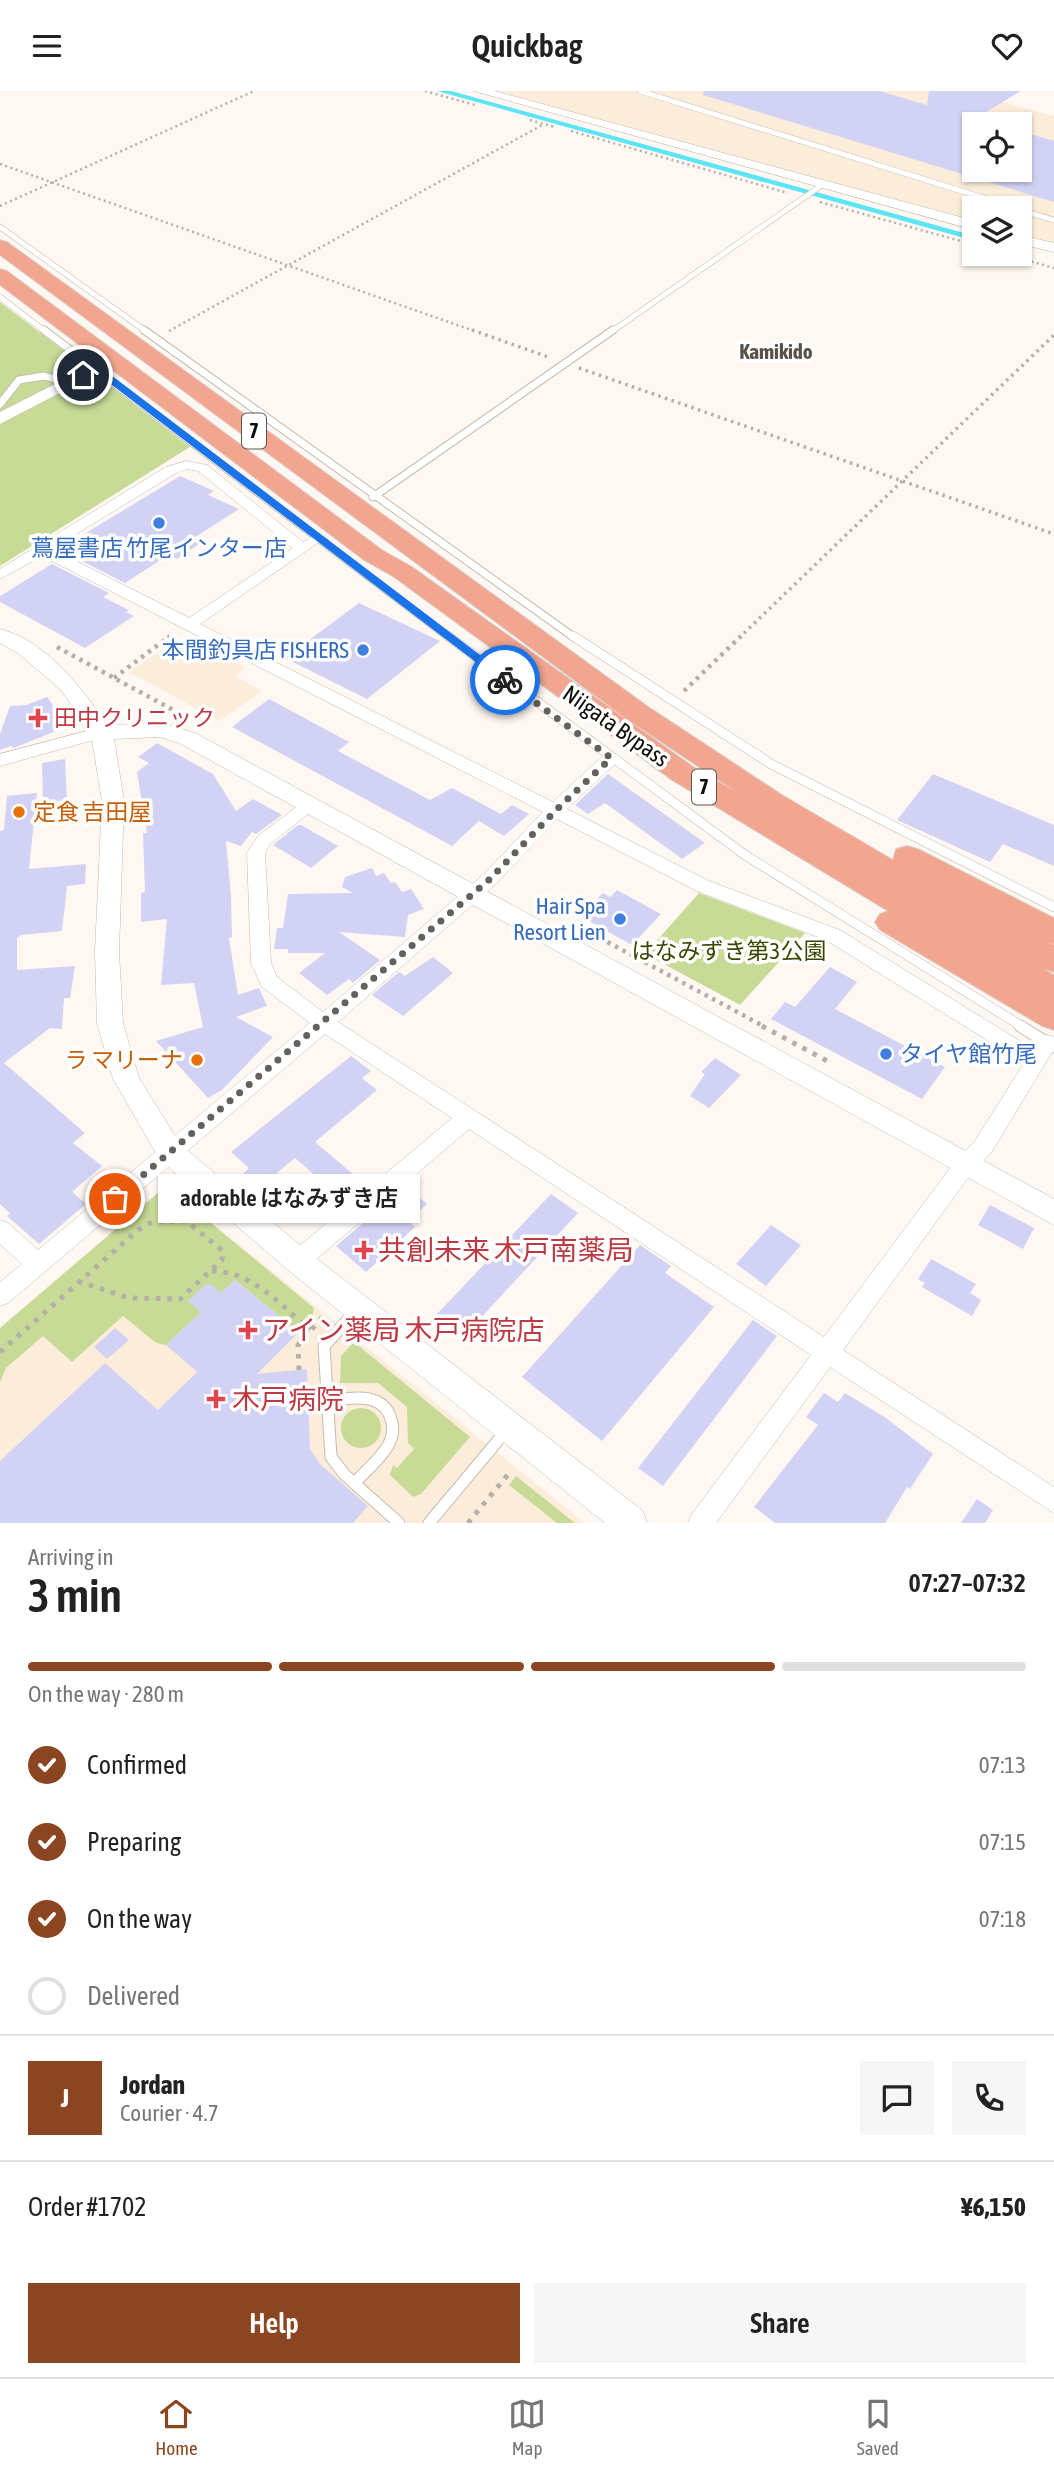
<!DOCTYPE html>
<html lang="en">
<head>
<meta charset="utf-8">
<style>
  :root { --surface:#fff; --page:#f6f6f6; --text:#222; --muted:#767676; --line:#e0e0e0; --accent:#8c4521 }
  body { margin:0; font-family:"Asap Condensed","Noto Sans JP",sans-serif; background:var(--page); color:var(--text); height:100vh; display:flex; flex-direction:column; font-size:26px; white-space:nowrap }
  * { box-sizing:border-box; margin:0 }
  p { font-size:23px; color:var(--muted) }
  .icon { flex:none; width:38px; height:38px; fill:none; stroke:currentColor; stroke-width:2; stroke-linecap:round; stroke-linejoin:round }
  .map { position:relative; height:1432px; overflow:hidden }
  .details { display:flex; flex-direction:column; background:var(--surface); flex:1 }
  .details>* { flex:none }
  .tools { position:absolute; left:962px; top:21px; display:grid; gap:14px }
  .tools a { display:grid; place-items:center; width:70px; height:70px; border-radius:0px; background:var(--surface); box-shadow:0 2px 5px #0004; font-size:35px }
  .pin { position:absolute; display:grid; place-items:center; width:60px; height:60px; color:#fff; margin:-30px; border:4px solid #fff; border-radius:50%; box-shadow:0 2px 7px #0007 }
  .courier { position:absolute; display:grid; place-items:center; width:70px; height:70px; margin:-35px; border:5px solid #1a73e8; border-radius:50%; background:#fff; color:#222; box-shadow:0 2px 9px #0007 }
  .bubble { position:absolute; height:49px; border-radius:0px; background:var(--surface); box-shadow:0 2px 5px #0004; font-size:23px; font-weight:600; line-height:49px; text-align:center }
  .overview em { font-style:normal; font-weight:600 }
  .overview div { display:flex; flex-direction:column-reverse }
  .overview { display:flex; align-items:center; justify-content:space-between; height:119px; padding:0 28px }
  h1 { font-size:46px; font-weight:600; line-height:52px }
  .bar { display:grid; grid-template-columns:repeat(4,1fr); gap:10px 7px; align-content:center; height:84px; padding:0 28px }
  .bar i { height:9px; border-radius:5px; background:var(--line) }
  .bar .active { background:var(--accent) }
  .bar p { grid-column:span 4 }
  .line { display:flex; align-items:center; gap:18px; padding:0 28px; border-top:2px solid var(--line) }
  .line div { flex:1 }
  .round { display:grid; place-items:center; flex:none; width:74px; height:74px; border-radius:0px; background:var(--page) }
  ol { padding:0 28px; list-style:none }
  li { display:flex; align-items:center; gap:21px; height:77px }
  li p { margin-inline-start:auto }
  li .icon { padding:7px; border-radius:50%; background:var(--accent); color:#fff; stroke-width:4 }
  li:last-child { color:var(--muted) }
  li i { width:38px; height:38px; border:4px solid var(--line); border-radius:50% }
  .cta { display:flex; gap:14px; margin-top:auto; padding:14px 28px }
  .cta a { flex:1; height:80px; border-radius:0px; background:var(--accent); color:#fff; font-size:28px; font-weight:600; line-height:80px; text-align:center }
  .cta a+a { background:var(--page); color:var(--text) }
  header { display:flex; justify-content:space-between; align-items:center; height:91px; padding:0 28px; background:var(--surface); font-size:32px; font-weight:600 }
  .dock { display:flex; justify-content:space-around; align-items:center; height:98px; border-top:2px solid var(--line); background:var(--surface); font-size:19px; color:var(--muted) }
  .dock a { display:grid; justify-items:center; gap:4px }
  .dock .active { color:var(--accent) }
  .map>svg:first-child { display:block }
</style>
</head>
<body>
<header><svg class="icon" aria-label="menu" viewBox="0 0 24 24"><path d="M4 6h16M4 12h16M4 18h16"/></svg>Quickbag<svg class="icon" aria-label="heart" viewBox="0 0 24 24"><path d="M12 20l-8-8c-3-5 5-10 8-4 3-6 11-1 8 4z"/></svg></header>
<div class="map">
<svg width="1054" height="1432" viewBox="0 0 1054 1432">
  <rect width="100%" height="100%" fill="#fff8f2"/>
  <path fill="#fcedda" d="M 173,551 L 212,572 L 223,565 L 245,577 L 235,585 L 262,600 L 219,630 L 129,581 Z"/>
  <g fill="#fceddb" fill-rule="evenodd">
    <path d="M 494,0 L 962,0 L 1054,25 L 1054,153 L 1020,144 L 1020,117 L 975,117 L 975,132 ZM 975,33 L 1020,33 L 1020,79 L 975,79 Z"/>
    <path d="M 166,1095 L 585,1432 L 0,1432 L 0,1237 Z"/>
  </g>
  <g fill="#c7db97">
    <path d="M 0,211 L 190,356 L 0,475 Z"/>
    <path d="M 699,802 L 805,842 L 740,914 L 645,863 Z"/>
    <path d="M 166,1095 L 314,1217 L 312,1228 L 299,1241 L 235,1189 L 166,1254 L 156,1252 L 123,1225 L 72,1271 L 43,1245 L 6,1277 L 0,1291 L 0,1237 Z"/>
    <path d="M 354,1251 L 470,1346 L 421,1403 L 413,1406 L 390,1384 L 393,1374 L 397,1377 L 414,1358 L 408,1352 L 407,1316 L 378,1292 L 340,1292 L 341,1265 Z"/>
    <circle cx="361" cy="1337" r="20"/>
    <path d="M 516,1385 L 575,1432 L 557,1432 L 509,1394 Z"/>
  </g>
  <path fill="#5ce6f5" d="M 437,0 L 451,0 L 975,145 L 975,150 Z"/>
  <g fill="#d2d2f5">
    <path d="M 704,0 L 879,0 L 927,14 L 929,0 L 1021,0 L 975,28 L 975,79 L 1020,79 L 1020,40 L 1054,50 L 1054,111 L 703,4 Z"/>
    <path d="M 180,385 L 214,400 L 208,404 L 239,418 L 194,447 L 202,451 L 177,468 L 168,464 L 125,492 L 68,463 L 74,460 L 70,458 L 82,450 L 76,448 Z"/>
    <path d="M 52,473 L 109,502 L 103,506 L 129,519 L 126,521 L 134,525 L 85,557 L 0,511 L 0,505 Z"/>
    <path d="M 359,512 L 440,550 L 367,608 L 285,567 Z"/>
    <path d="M 47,606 L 68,635 L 14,657 L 11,655 L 0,659 L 0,643 L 10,615 L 26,614 Z"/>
    <path d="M 269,608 L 349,651 L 338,660 L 430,709 L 452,697 L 501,723 L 512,714 L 529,723 L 504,745 L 479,730 L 452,755 L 232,636 Z"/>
    <path d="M 157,652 L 213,683 L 236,720 L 253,708 L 282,724 L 256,743 L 252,741 L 241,755 L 226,750 L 231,805 L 232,846 L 229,847 L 238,904 L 259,897 L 267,915 L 236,926 L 273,946 L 222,999 L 208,1007 L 156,950 L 203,936 L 194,892 L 161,894 L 167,828 L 141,831 L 141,802 L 145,801 L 143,742 L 147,742 L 137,681 L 149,672 L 138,666 Z"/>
    <path d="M 65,668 L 67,709 L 43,712 L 42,672 Z"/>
    <path d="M 608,683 L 705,752 L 682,768 L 605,712 L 588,723 L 575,714 Z"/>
    <path d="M 933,683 L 1054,734 L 1054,775 L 1003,753 L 990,771 L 897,729 Z"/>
    <path d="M 37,702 L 29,778 L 86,773 L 85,793 L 67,795 L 62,840 L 21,844 L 17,847 L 17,879 L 75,875 L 70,907 L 64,907 L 62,938 L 50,937 L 4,972 L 85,1042 L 73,1052 L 102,1075 L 72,1101 L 86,1113 L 39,1153 L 7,1125 L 10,1122 L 0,1113 L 0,740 L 4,739 L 7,705 Z"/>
    <path d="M 298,734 L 301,734 L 338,755 L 311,777 L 273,754 Z"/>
    <path d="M 372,777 L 376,785 L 384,782 L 391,792 L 395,791 L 402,801 L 411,798 L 424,818 L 408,824 L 405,846 L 339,841 L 380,869 L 353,892 L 349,888 L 327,904 L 299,882 L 325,862 L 288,862 L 288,858 L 274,858 L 277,837 L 283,837 L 288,803 L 353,802 L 342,796 L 345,786 Z"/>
    <path d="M 617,799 L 661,823 L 632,854 L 587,829 L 592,824 L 585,820 L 603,802 L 610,806 Z"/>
    <path d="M 433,866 L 453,882 L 403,925 L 372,904 L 399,881 L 405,885 Z"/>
    <path d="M 830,876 L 857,891 L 835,918 L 945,976 L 922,1008 L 771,928 L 785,911 L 795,916 Z"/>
    <path d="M 351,965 L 371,980 L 362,987 L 377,999 L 315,1051 L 367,1095 L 347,1112 L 295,1067 L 259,1097 L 243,1083 L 249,1077 L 231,1061 Z"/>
    <path d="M 715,967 L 741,984 L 709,1017 L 690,1005 L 705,983 L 701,981 Z"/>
    <path d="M 413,1101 L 427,1113 L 408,1130 L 415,1136 L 366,1181 L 336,1155 L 398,1102 L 405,1108 Z"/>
    <path d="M 551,1103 L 578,1122 L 464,1245 L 436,1224 Z"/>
    <path d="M 990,1114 L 1034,1137 L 1023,1158 L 978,1134 Z"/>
    <path d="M 771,1134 L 801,1154 L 766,1195 L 736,1173 Z"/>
    <path d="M 640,1154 L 671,1175 L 665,1182 L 714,1216 L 602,1350 L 522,1286 Z"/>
    <path d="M 931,1168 L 976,1193 L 970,1202 L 981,1209 L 972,1225 L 922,1196 L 925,1192 L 918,1188 Z"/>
    <path d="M 235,1189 L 299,1241 L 257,1283 L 307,1278 L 310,1358 L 320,1373 L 368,1415 L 353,1432 L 0,1432 L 0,1370 L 105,1272 L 158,1319 L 197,1281 L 166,1254 L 201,1221 L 188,1210 L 205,1194 L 211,1193 L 221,1202 Z"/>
    <path d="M 753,1229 L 777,1245 L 663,1395 L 638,1377 Z"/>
    <path d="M 115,1237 L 129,1249 L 107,1268 L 94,1256 Z"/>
    <path d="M 824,1302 L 838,1311 L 845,1302 L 883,1325 L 933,1363 L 910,1398 L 907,1396 L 885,1432 L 775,1432 L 754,1416 L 818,1334 L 806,1326 Z"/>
    <path d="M 977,1408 L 993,1419 L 985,1432 L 961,1432 Z"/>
  </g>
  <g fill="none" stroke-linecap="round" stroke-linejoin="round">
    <g stroke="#c4bbb0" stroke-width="6">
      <g id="service-far3">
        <path d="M 640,0 L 1016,117"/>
        <path d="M 1020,119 L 1054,129"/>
        <path d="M 0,136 L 147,241"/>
        <path d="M 0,206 L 46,241"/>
        <path d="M 611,241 L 822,94"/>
      </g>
    </g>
    <g stroke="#c4bbb0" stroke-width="9">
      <g id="service-far2">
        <path d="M 44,239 L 450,547"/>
        <path d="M 144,239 L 575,547"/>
        <path d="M 0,313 L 19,289 L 44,285 L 69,292"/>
        <path d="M 373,406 L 613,239"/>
      </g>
    </g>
    <g stroke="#c4bbb0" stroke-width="10">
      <g id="service-far1">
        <path d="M 448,545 L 745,764 L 1023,936"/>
        <path d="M 573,545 L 771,673 L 1054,816"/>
      </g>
    </g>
    <g stroke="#c4bbb0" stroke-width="13">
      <g id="service">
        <path d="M 1020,935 L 1054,956"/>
        <path d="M 356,1220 L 324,1255 L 331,1366 L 345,1384 L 399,1432"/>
        <path d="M 328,1310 C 350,1307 383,1300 391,1328 C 394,1337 393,1346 388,1355 C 379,1369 366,1380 354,1392"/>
        <path d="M 429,1432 L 506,1340"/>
      </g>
    </g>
    <g stroke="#c4bbb0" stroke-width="1">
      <g id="minor">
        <path d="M 186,370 L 207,374 L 303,451 L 318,443 L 325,447 L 200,533 L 553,711 L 605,663 L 617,663 L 619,667 L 617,671 L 567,718 L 709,790 L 840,839 L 1033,958 L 1040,946 L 1047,944 L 1054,946 L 1054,958 L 991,1062 L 973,1080 L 843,1259 L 1054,1396 L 1054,1422 L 830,1276 L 716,1432 L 688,1432 L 692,1423 L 811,1264 L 469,1038 L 306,1177 L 298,1180 L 290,1177 L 287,1170 L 290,1163 L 452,1027 L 325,943 L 8,1212 L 0,1215 L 0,1191 L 22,1173 L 0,1153 L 0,1129 L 8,1132 L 38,1159 L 310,932 L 262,896 L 251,872 L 247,762 L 258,745 L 303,711 L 315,711 L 318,715 L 270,753 L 265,762 L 271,872 L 277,886 L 323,921 L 484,783 L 543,721 L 42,465 L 0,488 L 0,478 L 166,376 ZM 187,378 L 198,380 L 293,457 L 189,527 L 52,458 L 176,382 ZM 557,728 L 697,800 L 826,849 L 1024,972 L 975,1050 L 957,1068 L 824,1246 L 338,931 L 496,793 Z"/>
        <path d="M 102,636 L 110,641 L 108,645 L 0,675 L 0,663 Z"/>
      </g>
    </g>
    <g stroke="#c4bbb0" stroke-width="1">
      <g id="tertiary">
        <path d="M 474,0 L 494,0 L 975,130 L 975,139 Z"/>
        <path d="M 1020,144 L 1054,152 L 1054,161 L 1020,153 Z"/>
        <path d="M 96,272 L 102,274 L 102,280 L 0,333 L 0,321 Z"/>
        <path d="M 0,538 C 47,550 81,597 108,634 L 161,632 L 195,642 L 1054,1108 L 1054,1134 L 179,652 L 160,646 L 114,648 L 124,710 L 119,861 L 123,932 L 139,987 L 180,1053 L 308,1161 L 643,1420 L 647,1432 L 605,1432 L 288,1179 L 160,1069 L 113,988 L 97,932 L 95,861 L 102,710 L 91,642 L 61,599 L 18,562 L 0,552 Z"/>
      </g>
    </g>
    <g stroke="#d9d8d8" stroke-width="2">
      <path id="trunk" d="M 0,149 L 7,151 L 647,615 L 782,704 L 893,769 L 896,758 L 907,755 L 918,758 L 1054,827 L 1054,853 L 1046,850 L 1054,854 L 1054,881 L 1044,878 L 1054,884 L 1054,939 L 1042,935 L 880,839 L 875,831 L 880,823 L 888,820 L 672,689 L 394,486 L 364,469 L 0,194 L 0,178 L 7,180 L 382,459 L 412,476 L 692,675 L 738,702 L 627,628 L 0,164 Z"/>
    </g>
    <g stroke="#b5afaa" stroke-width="2.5" stroke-dasharray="2 3.5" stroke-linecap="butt">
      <path d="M 425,0 L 475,14"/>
      <path d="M 530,29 L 555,36"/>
      <path d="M 571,40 L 788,102"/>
      <path d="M 0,73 L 477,241"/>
      <path d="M 820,111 L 975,154"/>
      <path d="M 0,115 L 254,0"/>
      <path d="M 1005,163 L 1054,177"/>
      <path d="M 169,240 L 544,33"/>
    </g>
    <g stroke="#b5afaa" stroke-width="3.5" stroke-dasharray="2.5 4.5" stroke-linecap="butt">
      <path d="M 472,239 L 551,267"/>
      <path d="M 579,277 L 1054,443"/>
      <path d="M 168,547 L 173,543"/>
      <path d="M 739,547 L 1054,244"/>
    </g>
    <g stroke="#b5afaa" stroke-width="4.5" stroke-dasharray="3.5 5" stroke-linecap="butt">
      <path d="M 57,556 L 188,627"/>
      <path d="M 114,587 L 170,545"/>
      <path d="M 684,600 L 741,545"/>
      <path d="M 600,847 L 765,936"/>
    </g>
    <g stroke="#b5afaa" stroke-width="5" stroke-dasharray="4.5 7" stroke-linecap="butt">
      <path d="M 762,935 L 829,971"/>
      <path d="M 212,1180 C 252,1180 282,1215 310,1239"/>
      <path d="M 0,1261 L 138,1139 L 152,1131 L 186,1130 L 223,1160 L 222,1169 L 180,1208 L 129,1207 L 80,1191"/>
      <path d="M 299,1279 L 298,1254 L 325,1223"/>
      <path d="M 468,1432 L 510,1381"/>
    </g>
    <use href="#service-far3" stroke="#fff" stroke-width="5"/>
    <use href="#service-far2" stroke="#fff" stroke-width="7"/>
    <use href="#service-far1" stroke="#fff" stroke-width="9"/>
    <use href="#service" stroke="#fff" stroke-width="11"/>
    <use href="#minor" fill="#fff" fill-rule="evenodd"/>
    <use href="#tertiary" fill="#fff" fill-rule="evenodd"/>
    <use href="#trunk" fill="#f2a68f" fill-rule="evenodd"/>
  </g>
  <path fill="#1a73e8" d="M 93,275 L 99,275 L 509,586 L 509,591 L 502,591 L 95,281 L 80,285 L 80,282 Z"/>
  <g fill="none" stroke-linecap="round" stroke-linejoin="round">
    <path stroke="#64605b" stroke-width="7" stroke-dasharray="0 12.6" d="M 115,1108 L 490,788 L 555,720 L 611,667 L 505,589"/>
  </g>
  <g fill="#3f7fe0" stroke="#fff" stroke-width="2.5">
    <circle cx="159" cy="432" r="7"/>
    <circle cx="363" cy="559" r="7"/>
    <circle cx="620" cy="828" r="7"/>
    <circle cx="886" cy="963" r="7"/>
  </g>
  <g fill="#e0444e" stroke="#fff" stroke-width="2.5">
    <path d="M34.5 616.5h7v7h7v7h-7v7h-7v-7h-7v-7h7z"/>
    <path d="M360.5 1148.5h7v7h7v7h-7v7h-7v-7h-7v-7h7z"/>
    <path d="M244.5 1228.5h7v7h7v7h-7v7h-7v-7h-7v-7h7z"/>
    <path d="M212.5 1297.5h7v7h7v7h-7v7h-7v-7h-7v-7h7z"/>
  </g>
  <g fill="#e8710a" stroke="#fff" stroke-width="2.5">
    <circle cx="19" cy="721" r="7"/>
    <circle cx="197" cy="969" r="7"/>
  </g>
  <g text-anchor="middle" stroke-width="7" stroke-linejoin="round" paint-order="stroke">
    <g font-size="21" font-weight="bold" fill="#5a5249" stroke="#fff">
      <text x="776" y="268">Kamikido</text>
    </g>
    <g fill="#fff" stroke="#585654" stroke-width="2">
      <rect x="242" y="322.5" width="24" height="35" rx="5"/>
      <rect x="692" y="678.5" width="24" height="35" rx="5"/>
    </g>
    <g font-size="21" font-weight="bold" fill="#110e0a">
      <text x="254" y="347">7</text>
      <text x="704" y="703">7</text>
    </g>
    <g font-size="23" fill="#366cbe" stroke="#fff" text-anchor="end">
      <text x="159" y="465" text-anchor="middle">蔦屋書店 竹尾インター店</text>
      <text x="349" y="567">本間釣具店 FISHERS</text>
      <text x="606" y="823">Hair Spa<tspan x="606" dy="26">Resort Lien</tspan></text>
      <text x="900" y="971" text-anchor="start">タイヤ館竹尾</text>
    </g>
    <g font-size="23" fill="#be3a42" stroke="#fff" text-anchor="start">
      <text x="54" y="635">田中クリニック</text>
    </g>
    <g font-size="23" fill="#110e0a" stroke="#fff">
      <text transform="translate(616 635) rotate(35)" y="8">Niigata Bypass</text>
    </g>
    <g font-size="23" fill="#c56008" stroke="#fff" text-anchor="start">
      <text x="33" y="729">定食 吉田屋</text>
      <text x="183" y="977" text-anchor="end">ラ マリーナ</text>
    </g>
    <g font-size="23" fill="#394701" stroke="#fff">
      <text x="729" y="868">はなみずき第3公園</text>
    </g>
    <g font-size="28" fill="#be3a42" stroke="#fff" text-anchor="start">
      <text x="378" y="1169">共創未来 木戸南薬局</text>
      <text x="262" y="1249">アイン薬局 木戸病院店</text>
      <text x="232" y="1318">木戸病院</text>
    </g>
  </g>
</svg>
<div class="tools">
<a><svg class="icon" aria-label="locate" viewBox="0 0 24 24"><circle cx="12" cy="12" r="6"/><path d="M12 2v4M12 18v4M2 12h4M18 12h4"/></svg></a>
<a><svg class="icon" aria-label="layers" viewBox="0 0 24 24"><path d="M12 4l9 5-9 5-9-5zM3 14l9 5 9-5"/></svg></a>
</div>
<div class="pin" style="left:115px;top:1108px;background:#ea580c"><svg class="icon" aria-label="bag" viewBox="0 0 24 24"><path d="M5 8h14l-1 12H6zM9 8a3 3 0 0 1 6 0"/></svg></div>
<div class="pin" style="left:83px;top:284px;background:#1f2937"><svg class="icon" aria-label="home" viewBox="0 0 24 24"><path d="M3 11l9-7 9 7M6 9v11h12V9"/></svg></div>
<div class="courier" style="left:505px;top:589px"><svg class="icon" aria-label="bike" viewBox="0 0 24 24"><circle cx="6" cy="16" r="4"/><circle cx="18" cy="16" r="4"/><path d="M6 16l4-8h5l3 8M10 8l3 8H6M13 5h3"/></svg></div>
<div class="bubble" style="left:158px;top:1083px;width:262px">adorable はなみずき店</div>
</div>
<section class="details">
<div class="overview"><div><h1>3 min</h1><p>Arriving in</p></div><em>07:27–07:32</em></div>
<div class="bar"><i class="active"></i><i class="active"></i><i class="active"></i><i></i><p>On the way · 280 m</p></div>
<ol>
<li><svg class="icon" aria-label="check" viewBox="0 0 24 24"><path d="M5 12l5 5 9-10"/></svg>Confirmed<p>07:13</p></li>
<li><svg class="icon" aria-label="check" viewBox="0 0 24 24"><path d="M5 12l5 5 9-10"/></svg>Preparing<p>07:15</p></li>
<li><svg class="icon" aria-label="check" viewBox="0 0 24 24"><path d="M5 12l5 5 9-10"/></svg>On the way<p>07:18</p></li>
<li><i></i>Delivered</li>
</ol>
<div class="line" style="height:126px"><b class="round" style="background:var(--accent);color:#fff">J</b><div><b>Jordan</b><p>Courier · 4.7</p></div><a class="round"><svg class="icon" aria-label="chat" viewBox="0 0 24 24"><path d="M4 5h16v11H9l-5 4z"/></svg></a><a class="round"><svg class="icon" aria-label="phone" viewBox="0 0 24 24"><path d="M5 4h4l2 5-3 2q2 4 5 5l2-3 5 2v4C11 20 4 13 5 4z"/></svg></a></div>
<div class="line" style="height:91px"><div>Order #1702</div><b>¥6,150</b></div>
<div class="cta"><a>Help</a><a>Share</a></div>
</section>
<nav class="dock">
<a class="active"><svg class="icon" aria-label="home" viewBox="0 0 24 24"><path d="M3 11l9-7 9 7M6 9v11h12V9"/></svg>Home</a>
<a><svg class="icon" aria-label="map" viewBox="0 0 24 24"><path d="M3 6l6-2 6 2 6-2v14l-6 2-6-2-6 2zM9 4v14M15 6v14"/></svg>Map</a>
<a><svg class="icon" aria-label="saved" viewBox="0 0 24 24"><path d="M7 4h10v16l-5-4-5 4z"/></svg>Saved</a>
</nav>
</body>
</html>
